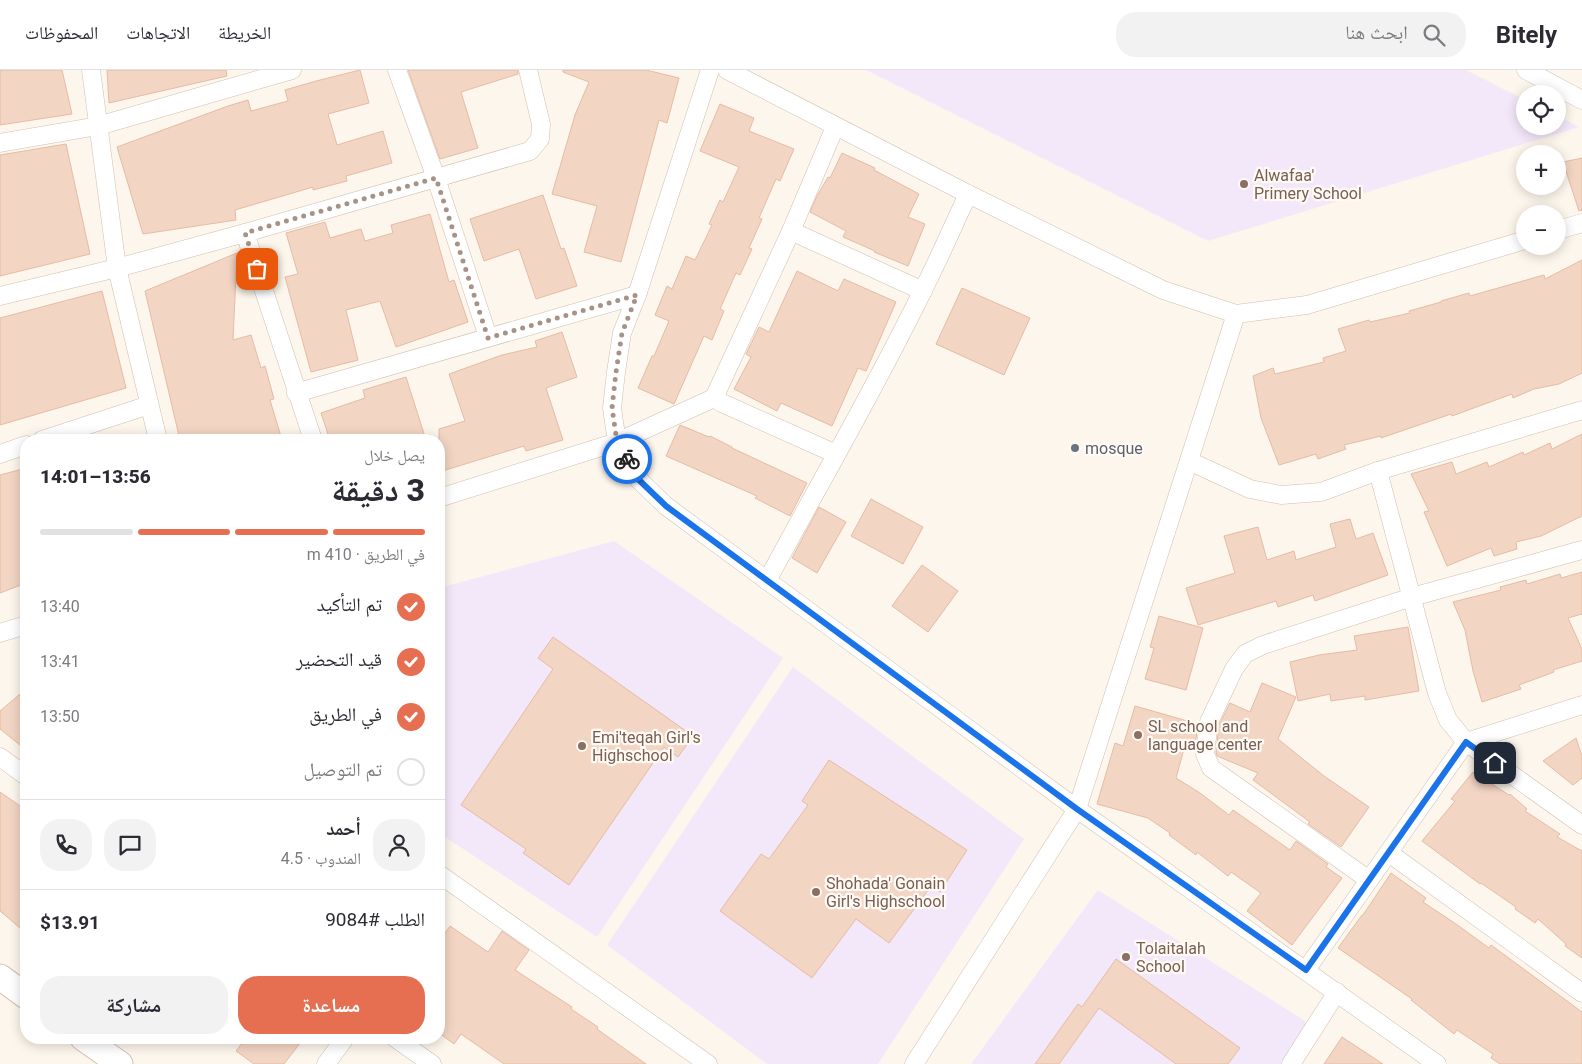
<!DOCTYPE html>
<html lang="ar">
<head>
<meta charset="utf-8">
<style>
  :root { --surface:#fff; --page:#f2f2f3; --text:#2b2b33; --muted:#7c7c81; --line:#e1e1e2; --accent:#e76f51 }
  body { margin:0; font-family:Roboto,"Noto Naskh Arabic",sans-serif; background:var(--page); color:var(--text); direction:rtl; height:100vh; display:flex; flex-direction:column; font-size:19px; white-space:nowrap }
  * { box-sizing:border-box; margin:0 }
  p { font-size:16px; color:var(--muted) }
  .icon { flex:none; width:28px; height:28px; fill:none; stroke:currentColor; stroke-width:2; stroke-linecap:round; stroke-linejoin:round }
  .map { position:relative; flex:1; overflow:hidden; direction:ltr }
  .side { position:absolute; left:20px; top:364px; width:425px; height:610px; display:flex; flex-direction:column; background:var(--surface); border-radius:20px; box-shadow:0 2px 12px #0003; direction:rtl }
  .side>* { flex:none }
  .fabs { position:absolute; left:1516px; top:15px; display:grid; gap:10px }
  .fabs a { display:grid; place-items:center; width:50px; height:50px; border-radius:50%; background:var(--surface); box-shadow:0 2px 12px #0003; font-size:25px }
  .pin { position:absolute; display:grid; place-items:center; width:42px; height:42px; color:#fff; margin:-21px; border-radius:10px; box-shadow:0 2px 8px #0006 }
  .courier { position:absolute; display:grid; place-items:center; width:50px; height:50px; margin:-25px; border:4px solid #1a73e8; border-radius:50%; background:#fff; color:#222; box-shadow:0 1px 6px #0007 }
  .head em { font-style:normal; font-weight:800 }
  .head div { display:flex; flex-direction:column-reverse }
  .head { display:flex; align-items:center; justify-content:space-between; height:85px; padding:0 20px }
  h1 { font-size:32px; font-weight:800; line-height:38px }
  .bar { display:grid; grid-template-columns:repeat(4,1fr); gap:8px 5px; align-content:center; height:60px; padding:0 20px }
  .bar i { height:6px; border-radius:4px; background:var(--line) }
  .bar .on { background:var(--accent) }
  .bar p { grid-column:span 4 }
  .line { display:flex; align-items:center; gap:12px; padding:0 20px; border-top:1px solid var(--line) }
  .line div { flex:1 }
  .round { display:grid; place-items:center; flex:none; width:52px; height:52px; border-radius:20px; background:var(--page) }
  ol { padding:0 20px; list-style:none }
  li { display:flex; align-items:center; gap:15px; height:55px }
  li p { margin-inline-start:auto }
  li .icon { padding:5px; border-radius:50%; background:var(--accent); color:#fff; stroke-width:4 }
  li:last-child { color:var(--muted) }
  li i { width:28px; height:28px; border:2px solid var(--line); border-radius:50% }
  .primary-button { display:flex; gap:10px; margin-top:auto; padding:10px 20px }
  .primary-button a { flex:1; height:58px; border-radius:20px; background:var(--accent); color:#fff; font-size:20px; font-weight:800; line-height:58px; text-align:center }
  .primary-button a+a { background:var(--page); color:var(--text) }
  header { display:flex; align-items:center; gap:30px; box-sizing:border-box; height:70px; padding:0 25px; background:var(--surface); border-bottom:1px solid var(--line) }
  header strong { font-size:24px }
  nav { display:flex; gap:28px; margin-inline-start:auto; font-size:18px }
  .search { width:350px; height:45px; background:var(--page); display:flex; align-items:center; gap:12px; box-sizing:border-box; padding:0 18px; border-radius:20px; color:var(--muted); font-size:19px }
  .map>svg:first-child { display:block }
</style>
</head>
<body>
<header>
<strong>Bitely</strong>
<div class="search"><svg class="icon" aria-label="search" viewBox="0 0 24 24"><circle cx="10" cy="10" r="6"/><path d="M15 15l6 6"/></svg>ابحث هنا</div>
<nav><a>الخريطة</a><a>الاتجاهات</a><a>المحفوظات</a></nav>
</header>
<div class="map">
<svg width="1582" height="994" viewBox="0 0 1582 994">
  <rect width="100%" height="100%" fill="#fdf6ec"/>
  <g fill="#f3e8fa">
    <path d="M 866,0 L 1466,0 L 1525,30 L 1525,56 L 1558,56 L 1558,46 L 1579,57 L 1208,171 Z"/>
    <path d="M 614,471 L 783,588 L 597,867 L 439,763 L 439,518 Z"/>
    <path d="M 793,597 L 1024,769 L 878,994 L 767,994 L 607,875 Z"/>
    <path d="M 1098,820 L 1310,954 L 1282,994 L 971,994 Z"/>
  </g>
  <g fill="#f3d5c3" stroke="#e6bba3">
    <path d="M 0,0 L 62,0 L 72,44 L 0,55 Z"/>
    <path d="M 107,0 L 226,0 L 227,6 L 109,33 Z"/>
    <path d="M 360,0 L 369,33 L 328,44 L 337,75 L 383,61 L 392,93 L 346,106 L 347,111 L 313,120 L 313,117 L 235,140 L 236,150 L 143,164 L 117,77 L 228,36 L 248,30 L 251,41 L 288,31 L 285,20 L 316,11 Z"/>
    <path d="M 408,0 L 518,0 L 518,4 L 461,22 L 478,78 L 440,89 Z"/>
    <path d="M 563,0 L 646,0 L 679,8 L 667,53 L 659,50 L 621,192 L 584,182 L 597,136 L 552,124 L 575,45 L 589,12 L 563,2 Z"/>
    <path d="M 720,34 L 754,48 L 749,61 L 794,79 L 780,111 L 776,109 L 759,148 L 762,149 L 749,178 L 752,179 L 740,205 L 736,203 L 720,239 L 724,241 L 712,270 L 704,266 L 674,334 L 638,318 L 652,286 L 654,286 L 669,251 L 655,245 L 667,216 L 672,219 L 686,186 L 695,190 L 712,155 L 709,154 L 720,130 L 723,132 L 739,97 L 700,81 Z"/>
    <path d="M 66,74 L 90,184 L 0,206 L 0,85 Z"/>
    <path d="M 842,83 L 875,98 L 874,100 L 919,124 L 908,147 L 925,154 L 908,196 L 874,182 L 875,181 L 843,167 L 846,161 L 810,142 L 817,126 L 828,107 L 830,108 Z"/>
    <path d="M 1582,88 L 1582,140 L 1579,141 L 1563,92 Z"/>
    <path d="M 543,125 L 561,179 L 564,178 L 577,216 L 536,229 L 519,179 L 484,191 L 470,149 Z"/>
    <path d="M 430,144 L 449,212 L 454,210 L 468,252 L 396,277 L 380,231 L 346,240 L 358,290 L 311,302 L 285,207 L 298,204 L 286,163 L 325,152 L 330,168 L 361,159 L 365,171 L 393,163 L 391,155 Z"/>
    <path d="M 237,183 L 233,270 L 251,265 L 261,298 L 265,296 L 274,329 L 270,330 L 282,370 L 180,370 L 145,221 Z"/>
    <path d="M 1582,190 L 1582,303 L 1559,314 L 1534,319 L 1513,328 L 1512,324 L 1452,346 L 1451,344 L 1381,368 L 1381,366 L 1344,375 L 1346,379 L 1318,389 L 1316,384 L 1279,395 L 1261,348 L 1253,306 L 1273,298 L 1275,304 L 1324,292 L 1323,288 L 1346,281 L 1338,259 L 1369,250 L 1370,252 L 1410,243 L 1409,241 L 1441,232 L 1441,231 L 1469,223 L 1470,226 L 1544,205 L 1545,209 Z"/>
    <path d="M 797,201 L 838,221 L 844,209 L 896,232 L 866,301 L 858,298 L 832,356 L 781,333 L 777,341 L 734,319 L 751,287 L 746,284 L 759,257 L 769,262 Z"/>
    <path d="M 962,218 L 1030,248 L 1004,305 L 936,274 Z"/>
    <path d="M 102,221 L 126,318 L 0,355 L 0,248 Z"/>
    <path d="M 562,262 L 577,307 L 546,318 L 563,370 L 526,381 L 524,376 L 439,402 L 439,359 L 465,351 L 449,304 L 502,285 L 537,277 L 535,271 Z"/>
    <path d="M 406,307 L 426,370 L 330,370 L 321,343 L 365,328 L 363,320 Z"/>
    <path d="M 680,355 L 709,367 L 710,366 L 732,377 L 732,378 L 807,413 L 790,446 L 755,428 L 757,426 L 666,386 Z"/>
    <path d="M 1582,364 L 1582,446 L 1541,466 L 1516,472 L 1517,479 L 1494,486 L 1491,478 L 1447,496 L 1424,442 L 1429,441 L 1411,404 L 1452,392 L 1456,404 L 1487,392 L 1489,397 L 1523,382 L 1524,385 L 1550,373 L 1552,379 Z"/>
    <path d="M 26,398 L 26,513 L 0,523 L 0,405 Z"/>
    <path d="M 871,429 L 923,457 L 903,494 L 851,466 Z"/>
    <path d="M 819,437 L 846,452 L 817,503 L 792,488 Z"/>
    <path d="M 1350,449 L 1356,469 L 1373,463 L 1388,505 L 1315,531 L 1313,525 L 1278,537 L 1276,531 L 1198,555 L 1186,518 L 1235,503 L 1224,466 L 1258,457 L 1267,490 L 1294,481 L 1296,490 L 1336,477 L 1330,454 Z"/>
    <path d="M 922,495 L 958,521 L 928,562 L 892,536 Z"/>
    <path d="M 1582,502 L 1582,544 L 1568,548 L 1582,579 L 1582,591 L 1553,600 L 1554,602 L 1519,615 L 1521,619 L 1482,632 L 1473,601 L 1465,560 L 1453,532 L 1501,520 L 1500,517 L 1526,510 L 1527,514 L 1560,504 L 1561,508 Z"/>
    <path d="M 1159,546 L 1203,558 L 1186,620 L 1145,609 L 1154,578 L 1150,577 Z"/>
    <path d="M 1408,557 L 1419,621 L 1365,630 L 1365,626 L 1331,631 L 1330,624 L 1298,631 L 1290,592 L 1319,585 L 1357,580 L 1354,566 Z"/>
    <path d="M 553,567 L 693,666 L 678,687 L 664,677 L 569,815 L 523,783 L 526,779 L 461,735 L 553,599 L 538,588 Z"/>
    <path d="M 1262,613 L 1296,627 L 1278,669 L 1324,706 L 1369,737 L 1341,777 L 1308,754 L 1310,752 L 1253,710 L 1258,703 L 1217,686 L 1216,682 L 1219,655 L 1230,633 L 1250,642 Z"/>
    <path d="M 26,619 L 26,680 L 0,659 L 0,641 Z"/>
    <path d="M 1135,636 L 1198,654 L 1195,676 L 1186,672 L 1176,708 L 1200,723 L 1229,745 L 1233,740 L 1290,780 L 1296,771 L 1328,794 L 1326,797 L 1342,808 L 1292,875 L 1247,841 L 1261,823 L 1231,802 L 1228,806 L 1197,782 L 1196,785 L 1169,765 L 1170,763 L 1148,748 L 1097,734 L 1115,673 L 1123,676 Z"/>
    <path d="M 1576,668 L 1582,686 L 1582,708 L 1573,715 L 1543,691 Z"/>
    <path d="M 829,690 L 967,780 L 940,822 L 931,816 L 889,873 L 856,849 L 812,908 L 720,841 L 761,784 L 769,789 L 808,735 L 802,731 Z"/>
    <path d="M 1473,702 L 1509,725 L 1510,724 L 1527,739 L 1525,741 L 1560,764 L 1557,767 L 1582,781 L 1582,888 L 1565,876 L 1566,874 L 1538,849 L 1535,853 L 1515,839 L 1516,837 L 1481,813 L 1480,814 L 1422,771 L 1455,731 L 1451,729 Z"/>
    <path d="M 0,722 L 26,740 L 26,863 L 0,841 Z"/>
    <path d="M 1391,803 L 1426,828 L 1423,832 L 1456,854 L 1489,878 L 1491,875 L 1582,942 L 1582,994 L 1500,994 L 1491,988 L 1493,984 L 1457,960 L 1454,964 L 1411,930 L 1412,929 L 1338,878 L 1362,845 L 1363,845 Z"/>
    <path d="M 450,856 L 488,882 L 502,861 L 529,880 L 515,900 L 572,937 L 571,939 L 598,957 L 597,959 L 646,994 L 504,994 L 461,964 L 454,974 L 439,963 L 439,872 Z"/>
    <path d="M 1116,889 L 1240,978 L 1228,994 L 1176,994 L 1099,938 L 1059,994 L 1035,994 L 1078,934 L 1082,937 Z"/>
    <path d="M 1342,967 L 1383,994 L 1324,994 Z"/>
    <path d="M 246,968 L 304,968 L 284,994 L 254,994 L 236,981 Z"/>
  </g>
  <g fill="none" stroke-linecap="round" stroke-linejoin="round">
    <g stroke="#d1beb0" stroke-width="19">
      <g id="street">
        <path d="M 91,0 L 117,198 L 158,370"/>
        <path d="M 397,0 L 436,108 L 488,267"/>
        <path d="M 710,0 L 637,225 L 622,263 L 616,302 L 612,338 L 617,372 L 639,410 L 666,436 L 1077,739 L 1437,994"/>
        <path d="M 727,0 L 968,124 L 1163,220 L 1236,244 L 1307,235 L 1525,170"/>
        <path d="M 1526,0 L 1582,30"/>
        <path d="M 835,57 L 791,161 L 714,328 L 722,333 L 836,384"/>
        <path d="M 0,73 L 98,56 L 292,0"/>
        <path d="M 1558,160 L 1582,153"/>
        <path d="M 791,161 L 923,221"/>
        <path d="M 245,163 L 313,370"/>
        <path d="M 0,226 L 117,198 L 245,163 L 530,81 L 540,69 L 541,54 L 528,0"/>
        <path d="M 296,323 L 637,225"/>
        <path d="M 42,370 L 149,335"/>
        <path d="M 0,384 L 26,375"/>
        <path d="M 1189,391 L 1250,419 L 1281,425 L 1321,422 L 1378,401 L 1582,340"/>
        <path d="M 1378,401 L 1437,623 L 1448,650 L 1466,672 L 1582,755"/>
        <path d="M 439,428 L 617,372 L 714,328"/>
        <path d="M 767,511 C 819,414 875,319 923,220 C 939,189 953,156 968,124"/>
        <path d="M 0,563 L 26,555"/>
        <path d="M 0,687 L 26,706"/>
        <path d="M 1389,783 L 1582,923"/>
        <path d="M 439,804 L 708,994"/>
        <path d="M 1369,810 L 1211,698 L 1205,684 L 1209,652 L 1234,599 L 1245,584 L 1263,575 L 1412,527 L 1582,480"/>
        <path d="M 1306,900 L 1466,672 L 1582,635"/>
        <path d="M 395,968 L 432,994"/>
        <path d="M 326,994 L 345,968"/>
        <path d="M 914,994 L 1077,739 L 1236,244"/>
        <path d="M 1291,994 L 1337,922"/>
      </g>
    </g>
    <g stroke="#d6c0b0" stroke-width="27">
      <g id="secondary">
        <path d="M 0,907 L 26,926"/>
        <path d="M 83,968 L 120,994"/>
      </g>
    </g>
    <use href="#street" stroke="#fff" stroke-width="18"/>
    <use href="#secondary" stroke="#fff" stroke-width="25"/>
  </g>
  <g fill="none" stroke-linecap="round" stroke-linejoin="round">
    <path stroke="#a89285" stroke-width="5" stroke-dasharray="0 9" d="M 257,199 L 245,163 L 436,108 L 488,268 L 637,225 L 622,263 L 616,302 L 612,338 L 617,372 L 627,389"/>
    <path stroke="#1a73e8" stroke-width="6" d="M 627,389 L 639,410 L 666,436 L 1077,739 L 1306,900 L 1466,672 L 1495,693"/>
  </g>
  <g fill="#8d6e63" stroke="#fffaf3" stroke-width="2">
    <circle cx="1244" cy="114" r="5"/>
    <circle cx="1138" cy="665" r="5"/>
    <circle cx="582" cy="676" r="5"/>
    <circle cx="816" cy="822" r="5"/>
    <circle cx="1126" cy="887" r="5"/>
  </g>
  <circle fill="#6b7280" stroke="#fffaf3" stroke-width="2" cx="1075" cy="378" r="5"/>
  <g text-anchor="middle" stroke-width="4.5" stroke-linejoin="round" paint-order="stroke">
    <g font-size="16" fill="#785e54" stroke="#fffaf3" text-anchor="start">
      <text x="1254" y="111">Alwafaa'<tspan x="1254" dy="18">Primery School</tspan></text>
      <text x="1148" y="662">SL school and<tspan x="1148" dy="18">language center</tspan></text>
      <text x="592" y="673">Emi'teqah Girl's<tspan x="592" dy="18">Highschool</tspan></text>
      <text x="826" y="819">Shohada' Gonain<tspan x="826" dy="18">Girl's Highschool</tspan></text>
      <text x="1136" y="884">Tolaitalah<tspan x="1136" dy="18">School</tspan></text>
    </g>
    <g font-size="16" fill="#5b616d" stroke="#fffaf3" text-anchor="start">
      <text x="1085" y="384">mosque</text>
    </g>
  </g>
</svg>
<div class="fabs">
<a><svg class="icon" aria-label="locate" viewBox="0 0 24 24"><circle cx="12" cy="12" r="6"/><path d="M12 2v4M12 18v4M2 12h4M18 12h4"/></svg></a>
<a>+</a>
<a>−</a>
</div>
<div class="pin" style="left:257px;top:199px;background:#ea580c"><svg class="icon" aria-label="bag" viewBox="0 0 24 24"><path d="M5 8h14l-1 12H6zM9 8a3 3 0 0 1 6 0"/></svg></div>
<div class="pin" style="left:1495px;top:693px;background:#1f2937"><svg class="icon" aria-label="home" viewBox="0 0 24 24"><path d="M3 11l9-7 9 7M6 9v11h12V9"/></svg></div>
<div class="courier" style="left:627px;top:389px"><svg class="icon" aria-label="bike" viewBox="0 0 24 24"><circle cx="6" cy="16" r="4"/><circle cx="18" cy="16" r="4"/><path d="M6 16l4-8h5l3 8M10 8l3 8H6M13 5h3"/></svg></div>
<section class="side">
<div class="head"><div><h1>3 دقيقة</h1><p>يصل خلال</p></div><em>13:56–14:01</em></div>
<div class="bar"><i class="on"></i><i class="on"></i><i class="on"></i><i></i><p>في الطريق · 410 m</p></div>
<ol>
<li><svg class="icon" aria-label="check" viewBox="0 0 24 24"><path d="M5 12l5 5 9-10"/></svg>تم التأكيد<p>13:40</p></li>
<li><svg class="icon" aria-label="check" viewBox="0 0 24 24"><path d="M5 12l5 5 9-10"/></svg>قيد التحضير<p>13:41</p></li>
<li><svg class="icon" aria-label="check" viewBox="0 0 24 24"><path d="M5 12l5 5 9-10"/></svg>في الطريق<p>13:50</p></li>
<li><i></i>تم التوصيل</li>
</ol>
<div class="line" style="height:90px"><a class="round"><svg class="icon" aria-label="person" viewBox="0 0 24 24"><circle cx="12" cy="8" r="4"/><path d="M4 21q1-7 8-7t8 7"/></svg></a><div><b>أحمد</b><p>المندوب · 4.5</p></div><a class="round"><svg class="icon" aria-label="chat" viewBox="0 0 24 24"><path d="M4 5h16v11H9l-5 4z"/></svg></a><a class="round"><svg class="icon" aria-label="phone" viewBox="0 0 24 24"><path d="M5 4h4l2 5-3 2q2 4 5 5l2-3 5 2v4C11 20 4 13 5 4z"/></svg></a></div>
<div class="line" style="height:65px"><div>الطلب #9084</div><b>$13.91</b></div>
<div class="primary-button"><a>مساعدة</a><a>مشاركة</a></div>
</section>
</div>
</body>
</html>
